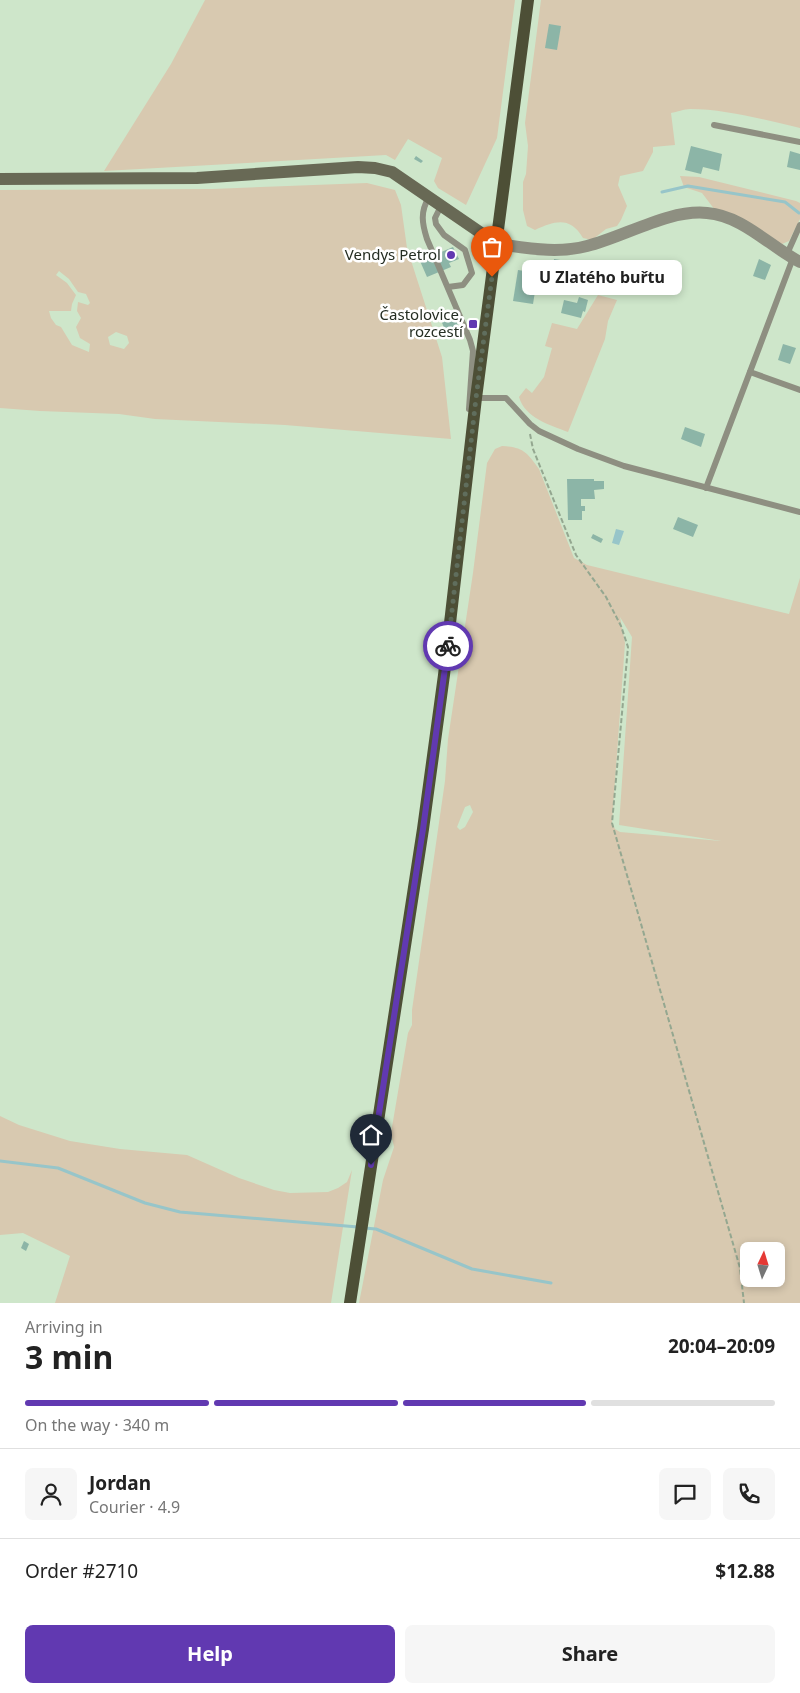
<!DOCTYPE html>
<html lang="en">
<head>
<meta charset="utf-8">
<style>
  :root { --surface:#fff; --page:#f6f6f6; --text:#222; --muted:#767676; --line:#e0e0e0; --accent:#6139b1 }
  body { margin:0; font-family:"Noto Sans",sans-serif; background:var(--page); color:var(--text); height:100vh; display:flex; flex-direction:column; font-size:19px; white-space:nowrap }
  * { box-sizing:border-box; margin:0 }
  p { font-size:16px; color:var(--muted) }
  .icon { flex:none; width:28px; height:28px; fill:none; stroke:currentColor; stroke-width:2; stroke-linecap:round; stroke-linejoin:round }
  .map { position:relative; height:1303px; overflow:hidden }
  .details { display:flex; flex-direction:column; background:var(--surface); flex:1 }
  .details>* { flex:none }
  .needle { width:32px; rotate:4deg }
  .buttons { position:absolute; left:740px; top:1242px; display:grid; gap:10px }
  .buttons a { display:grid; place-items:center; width:45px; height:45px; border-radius:8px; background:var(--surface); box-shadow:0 2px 8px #0003; font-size:25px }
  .pin { position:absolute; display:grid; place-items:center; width:42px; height:42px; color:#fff; margin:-51px -21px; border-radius:50% 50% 50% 0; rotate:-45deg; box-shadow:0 0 5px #0007 }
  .pin .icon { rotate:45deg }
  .courier { position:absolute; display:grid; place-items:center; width:50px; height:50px; margin:-25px; border:4px solid #6139b1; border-radius:50%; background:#fff; color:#222; box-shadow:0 1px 6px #0007 }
  .bubble { position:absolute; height:35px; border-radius:8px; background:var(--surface); box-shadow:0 2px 8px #0003; font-size:16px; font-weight:700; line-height:35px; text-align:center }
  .overview em { font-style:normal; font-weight:700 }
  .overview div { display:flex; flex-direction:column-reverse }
  .overview { display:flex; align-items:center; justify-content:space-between; height:85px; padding:0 25px }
  h1 { font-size:32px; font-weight:700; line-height:38px }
  .bar { display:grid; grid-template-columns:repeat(4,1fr); gap:8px 5px; align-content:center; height:60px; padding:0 25px }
  .bar i { height:6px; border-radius:4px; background:var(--line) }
  .bar .active { background:var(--accent) }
  .bar p { grid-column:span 4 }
  .line { display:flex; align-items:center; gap:12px; padding:0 25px; border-top:1px solid var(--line) }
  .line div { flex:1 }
  .round { display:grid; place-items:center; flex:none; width:52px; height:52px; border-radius:8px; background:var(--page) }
  .primary-button { display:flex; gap:10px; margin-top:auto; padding:10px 25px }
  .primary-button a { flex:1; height:58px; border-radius:8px; background:var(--accent); color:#fff; font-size:20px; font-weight:700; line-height:58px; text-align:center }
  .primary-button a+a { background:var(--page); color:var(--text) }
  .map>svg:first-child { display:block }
</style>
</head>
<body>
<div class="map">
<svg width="800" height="1303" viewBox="0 0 800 1303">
  <rect width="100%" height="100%" fill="#cee6ca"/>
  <g fill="#d8c9b0" fill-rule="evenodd">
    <path d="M 205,0 L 515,0 L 497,138 L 466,205 L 438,188 L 434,181 L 442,158 L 408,139 L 395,160 L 386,155 L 104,171 L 171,64 Z"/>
    <path d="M 541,0 L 800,0 L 800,128 C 766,120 725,109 690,109 C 684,109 677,112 671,113 L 675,145 L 653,147 L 653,152 L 643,171 L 620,176 L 618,185 L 627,206 L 621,220 L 617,226 L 606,229 L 592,240 L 583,238 C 570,216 555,221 535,230 L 527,226 L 523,210 L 523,182 L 526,174 L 528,146 L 525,123 Z"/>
    <path d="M 680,176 L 699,177 L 796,201 L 800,203 L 800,219 L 789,241 L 782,244 L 715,210 L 702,193 L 684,187 Z"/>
    <path d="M 367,183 L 395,190 L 401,205 L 407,248 L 442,357 L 451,439 L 285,425 L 155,419 L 119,414 L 40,411 L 0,408 L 0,190 L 212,189 ZM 59,271 L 69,279 L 78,292 L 86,294 L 90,303 L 88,305 L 78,302 L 77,311 L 81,318 L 76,327 L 80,338 L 90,344 L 89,352 L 72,345 L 61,327 L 56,325 L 51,318 L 49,311 L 71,311 L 72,304 L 76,295 L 67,283 L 56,275 ZM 116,332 L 127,336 L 129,343 L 124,349 L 110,345 L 108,337 Z"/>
    <path d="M 598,295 L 617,300 L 608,321 L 605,339 L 568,432 C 550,425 525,418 519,397 L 526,388 L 532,393 L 544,377 L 552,348 L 545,346 L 552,323 L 577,329 Z"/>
    <path d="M 502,446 C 523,447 527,452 539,469 L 574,558 L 587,565 L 789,614 L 800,578 L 800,1303 L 359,1303 L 383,1180 L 394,1147 L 391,1133 L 408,1033 L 412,1025 L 412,1010 L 445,781 L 448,739 L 473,573 L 487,463 L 495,449 ZM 620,617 L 632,637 L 619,825 L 721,841 L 620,832 L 615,829 L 612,823 L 625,643 ZM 470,805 L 473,812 L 465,827 L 460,830 L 457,827 L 465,807 ZM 749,1251 L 776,1251 L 776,1279 L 749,1279 Z"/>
    <path d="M 0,1116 L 19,1125 L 70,1141 L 120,1149 L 187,1155 L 239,1178 L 274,1190 L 290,1193 L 328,1192 L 338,1188 L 347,1182 L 352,1170 L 331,1303 L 55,1303 L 70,1256 L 23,1233 L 0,1235 Z"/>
  </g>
  <path fill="#97c5c9" d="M 616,529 L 624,531 L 619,545 L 612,543 Z"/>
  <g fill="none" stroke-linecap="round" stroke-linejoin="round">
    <g stroke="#97c5c9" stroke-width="3">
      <path d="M 662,192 L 688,186 L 785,202 L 799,213"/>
      <path d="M 0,1161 L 58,1168 L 145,1203 L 180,1212 L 358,1227"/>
      <path d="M 364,1228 L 376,1229 L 472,1269 L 551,1283"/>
    </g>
  </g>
  <g fill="#8cb5a7">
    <path d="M 549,24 L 561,26 L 557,50 L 545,48 Z"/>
    <path d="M 691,146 L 722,154 L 719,171 L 703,167 L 701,174 L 685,170 Z"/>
    <path d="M 790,151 L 800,154 L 800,170 L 787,167 Z"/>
    <path d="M 416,156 L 423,161 L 421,163 L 414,159 Z"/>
    <path d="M 453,247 L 459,259 L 449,263 L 451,267 L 427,277 L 420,261 Z"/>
    <path d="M 554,259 L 579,263 L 577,276 L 552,272 Z"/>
    <path d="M 759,259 L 771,265 L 765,280 L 753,276 Z"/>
    <path d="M 518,270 L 538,273 L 533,304 L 513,301 Z"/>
    <path d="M 579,297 L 588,300 L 585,312 L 583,311 L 581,318 L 561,313 L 564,300 L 577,303 Z"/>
    <path d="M 454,315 L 459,328 L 446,333 L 441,320 Z"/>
    <path d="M 783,344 L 796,348 L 790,364 L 778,360 Z"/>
    <path d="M 685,427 L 705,434 L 701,447 L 681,439 Z"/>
    <path d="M 567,479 L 594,479 L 594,481 L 604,481 L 604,489 L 594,490 L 595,499 L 581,499 L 581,506 L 585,506 L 585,511 L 582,511 L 582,520 L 568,520 Z"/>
    <path d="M 678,517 L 698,525 L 693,537 L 673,529 Z"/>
    <path d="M 593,534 L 603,539 L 601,543 L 591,538 Z"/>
    <path d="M 24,1241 L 29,1244 L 26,1251 L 21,1248 Z"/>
  </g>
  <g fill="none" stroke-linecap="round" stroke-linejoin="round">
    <path stroke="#94a790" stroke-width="2" stroke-dasharray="5 2.5" stroke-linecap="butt" d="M 530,434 L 533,449 L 576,555 L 606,597 L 621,626 L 628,647 L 612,823 L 740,1268 L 744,1303"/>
    <g stroke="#8e8f81" stroke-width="6">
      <path d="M 714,125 L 800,142"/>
      <path d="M 429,197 C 420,212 422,223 427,239 L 470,340 L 473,351 L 469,409"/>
      <path d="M 441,206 L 435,218 L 436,224 L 444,235 L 465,250 L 472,273 L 463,285 L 448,287"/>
      <path d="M 787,254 L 800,225"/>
      <path d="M 750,372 L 800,390"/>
      <path d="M 476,398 L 506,398 L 530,424 L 539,431 L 578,449 L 624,466 L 800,512"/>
      <path d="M 706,488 L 793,258"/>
    </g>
    <path stroke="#8e8f81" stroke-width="12" d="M 497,244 C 527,248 557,254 587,246 C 624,237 669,209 707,213 C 743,216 769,246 800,262"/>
    <path stroke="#686955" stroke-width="12" d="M 0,179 L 197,178 L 358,167 L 375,168 L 392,172 L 497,244"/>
    <path stroke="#4d4f36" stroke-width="12" d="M 350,1303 L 423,829 L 444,675 L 476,398 L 528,0"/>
  </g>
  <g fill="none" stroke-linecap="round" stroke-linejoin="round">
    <path stroke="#606e5d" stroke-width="5" stroke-dasharray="0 9" d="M 448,646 L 476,398 L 492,277"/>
    <path stroke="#6139b1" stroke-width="6" d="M 371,1165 L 423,829 L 448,646"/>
  </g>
  <g fill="#6139b1" stroke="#fff" stroke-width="2">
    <circle cx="451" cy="255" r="5"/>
    <rect x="468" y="319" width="10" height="10" rx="2.5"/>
  </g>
  <g text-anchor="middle" stroke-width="5" stroke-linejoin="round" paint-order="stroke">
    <g font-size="15" fill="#242d22" stroke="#fff" text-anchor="end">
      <text x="441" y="260">Vendys Petrol</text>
      <text x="463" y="320">Častolovice,<tspan x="463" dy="17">rozcestí</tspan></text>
    </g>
  </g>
</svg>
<div class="buttons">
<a><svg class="needle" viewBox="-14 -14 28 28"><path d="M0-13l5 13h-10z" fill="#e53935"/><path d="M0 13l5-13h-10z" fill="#767676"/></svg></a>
</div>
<div class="pin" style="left:492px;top:277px;background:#ea580c"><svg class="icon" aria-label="bag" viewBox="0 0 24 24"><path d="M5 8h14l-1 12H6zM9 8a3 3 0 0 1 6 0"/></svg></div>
<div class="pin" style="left:371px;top:1165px;background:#1f2937"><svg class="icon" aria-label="home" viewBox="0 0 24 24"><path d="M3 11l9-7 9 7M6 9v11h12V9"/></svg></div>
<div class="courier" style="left:448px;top:646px"><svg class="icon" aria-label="bike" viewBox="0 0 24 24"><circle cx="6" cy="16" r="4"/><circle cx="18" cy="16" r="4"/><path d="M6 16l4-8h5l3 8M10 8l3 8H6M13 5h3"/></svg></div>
<div class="bubble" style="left:522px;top:260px;width:160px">U Zlatého buřtu</div>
</div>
<section class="details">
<div class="overview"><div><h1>3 min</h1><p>Arriving in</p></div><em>20:04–20:09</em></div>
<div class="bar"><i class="active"></i><i class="active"></i><i class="active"></i><i></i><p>On the way · 340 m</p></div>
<div class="line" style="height:90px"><a class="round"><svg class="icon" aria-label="person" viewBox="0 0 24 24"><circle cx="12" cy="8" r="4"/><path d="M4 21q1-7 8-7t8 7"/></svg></a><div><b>Jordan</b><p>Courier · 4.9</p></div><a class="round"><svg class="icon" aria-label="chat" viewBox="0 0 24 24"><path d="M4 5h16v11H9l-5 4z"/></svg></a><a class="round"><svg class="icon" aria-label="phone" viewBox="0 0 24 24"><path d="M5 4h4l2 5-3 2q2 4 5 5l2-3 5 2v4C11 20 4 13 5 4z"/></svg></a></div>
<div class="line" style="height:65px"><div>Order #2710</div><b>$12.88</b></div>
<div class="primary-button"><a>Help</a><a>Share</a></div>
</section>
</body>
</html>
